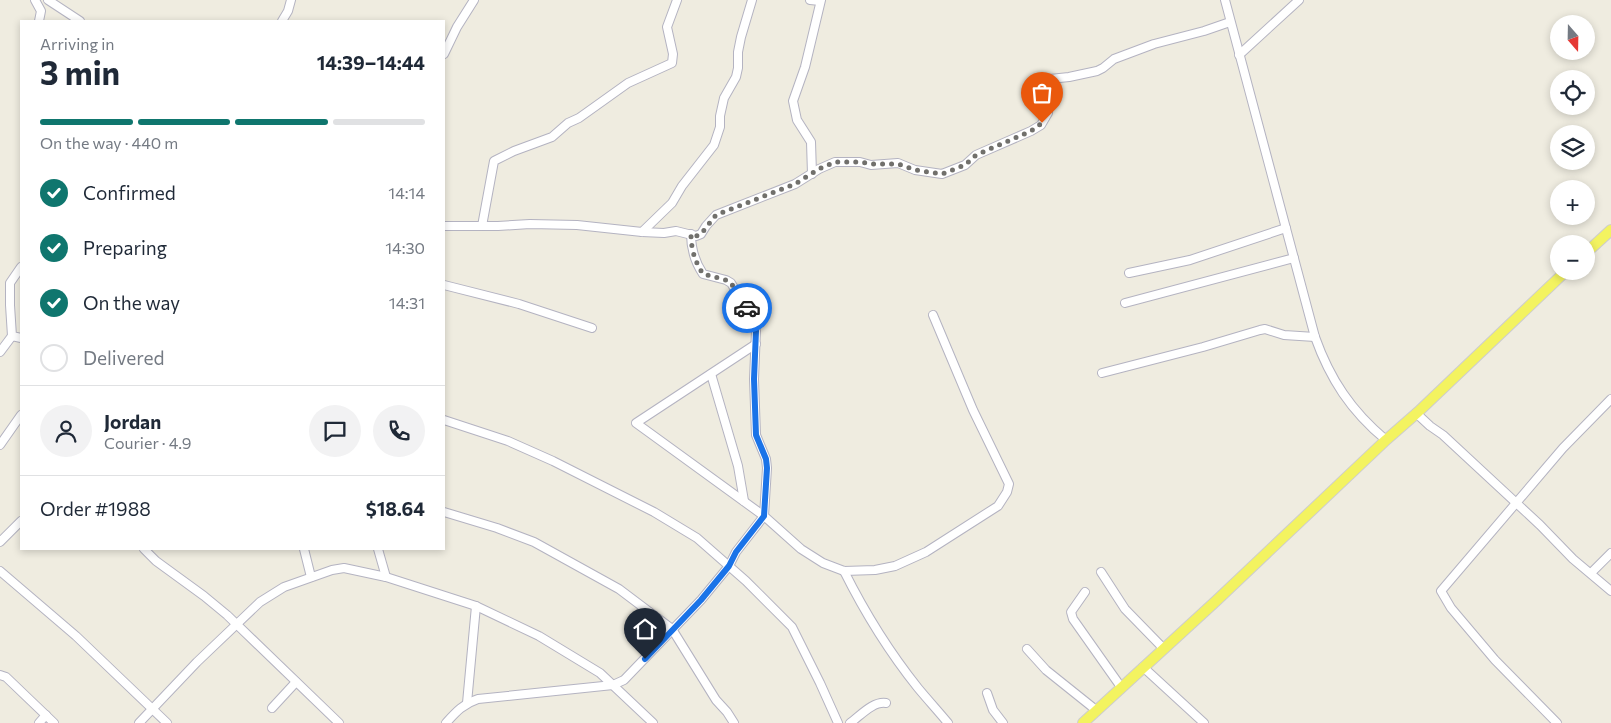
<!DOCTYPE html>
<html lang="en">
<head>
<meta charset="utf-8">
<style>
  :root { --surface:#fff; --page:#f2f2f3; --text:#1f2937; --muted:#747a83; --line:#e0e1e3; --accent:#0f766e }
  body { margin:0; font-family:Commissioner,sans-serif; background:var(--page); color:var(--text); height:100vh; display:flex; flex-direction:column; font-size:19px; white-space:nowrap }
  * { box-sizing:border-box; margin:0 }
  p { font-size:16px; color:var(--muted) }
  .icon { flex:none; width:28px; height:28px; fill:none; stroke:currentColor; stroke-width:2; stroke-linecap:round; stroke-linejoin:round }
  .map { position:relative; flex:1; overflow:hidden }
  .details { position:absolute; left:20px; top:20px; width:425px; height:530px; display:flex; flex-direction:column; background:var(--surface); border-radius:0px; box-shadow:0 2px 8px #0003 }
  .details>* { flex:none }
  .needle { width:32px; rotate:160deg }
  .controls { position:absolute; left:1550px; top:15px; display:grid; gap:10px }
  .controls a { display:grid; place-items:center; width:45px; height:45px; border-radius:50%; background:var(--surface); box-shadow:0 2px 8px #0003; font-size:25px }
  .pin { position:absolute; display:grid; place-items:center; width:42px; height:42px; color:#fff; margin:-51px -21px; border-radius:50% 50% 50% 0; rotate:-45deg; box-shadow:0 0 5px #0007 }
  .pin .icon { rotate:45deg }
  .courier { position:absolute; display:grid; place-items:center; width:50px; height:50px; margin:-25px; border:4px solid #1a73e8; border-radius:50%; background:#fff; color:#222; box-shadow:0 1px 6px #0007 }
  .headline em { font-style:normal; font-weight:700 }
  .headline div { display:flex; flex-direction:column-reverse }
  .headline { display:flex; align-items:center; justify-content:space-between; height:85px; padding:0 20px }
  h1 { font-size:32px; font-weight:700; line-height:38px }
  .bar { display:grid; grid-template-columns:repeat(4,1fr); gap:8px 5px; align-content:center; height:60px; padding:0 20px }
  .bar i { height:6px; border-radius:4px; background:var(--line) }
  .bar .active { background:var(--accent) }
  .bar p { grid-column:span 4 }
  .line { display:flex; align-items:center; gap:12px; padding:0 20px; border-top:1px solid var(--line) }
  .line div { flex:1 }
  .round { display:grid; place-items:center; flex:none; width:52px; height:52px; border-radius:26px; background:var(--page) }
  ol { padding:0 20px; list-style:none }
  li { display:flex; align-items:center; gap:15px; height:55px }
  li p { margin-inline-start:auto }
  li .icon { padding:5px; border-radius:50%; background:var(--accent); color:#fff; stroke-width:4 }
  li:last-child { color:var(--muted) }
  li i { width:28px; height:28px; border:2px solid var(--line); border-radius:50% }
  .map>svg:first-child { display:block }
</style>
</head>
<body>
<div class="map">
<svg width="1611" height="723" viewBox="0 0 1611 723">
  <rect width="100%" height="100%" fill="#efece0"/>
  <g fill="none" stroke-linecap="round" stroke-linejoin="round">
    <g stroke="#b4b3c1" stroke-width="10">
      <g id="minor">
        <path d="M 35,0 L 41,11 L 39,21"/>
        <path d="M 48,0 L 80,21"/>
        <path d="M 810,0 L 820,1"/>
        <path d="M 1225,0 L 1315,337 C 1330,379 1351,411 1386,440"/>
        <path d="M 282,21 L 288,11 L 291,0"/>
        <path d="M 444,54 L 457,27 L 474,0"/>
        <path d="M 1239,55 L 1299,0"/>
        <path d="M 812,174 L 811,142 L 797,120 L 793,101 L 805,67 L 821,0"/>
        <path d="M 444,226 L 498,226 L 530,224 L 577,225 L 642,232 L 664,233 L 676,231 L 696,236 L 701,234 L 706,226 L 716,215 L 795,184 L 819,169 L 835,162 L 860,162 L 871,165 L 898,163 L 915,170 L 942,174 L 965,165 L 976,155 L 1031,131 L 1041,125 L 1048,113 L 1048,94 L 1047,82 L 1050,79 L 1069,77 L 1097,71 L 1103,68 L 1114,59 L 1154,44 L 1204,31 L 1230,22"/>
        <path d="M 482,226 L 494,161 L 514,151 L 552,137 L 568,123 L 579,118 L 628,83 L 672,63 L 673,54 L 667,27 L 677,0"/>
        <path d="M 642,232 L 672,203 L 682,186 L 714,145 L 720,127 L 720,116 L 724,98 L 736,77 L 738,68 L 738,52 L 741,37 L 752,0"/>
        <path d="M 21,267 L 10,283 L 10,305 L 12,336 L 21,338"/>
        <path d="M 1129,273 L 1190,260 L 1286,228"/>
        <path d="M 444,285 L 519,304 L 592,328"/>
        <path d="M 1125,303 L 1294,258"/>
        <path d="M 756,344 L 636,423 L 764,516 L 801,549 L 823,563 L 844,571 L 875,570 L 895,566 L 926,552 L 998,506 L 1007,492 L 1009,484 L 973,410 L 933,315"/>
        <path d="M 0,352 L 12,336"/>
        <path d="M 1102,373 L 1203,347 L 1260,330 L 1265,329 L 1284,335 L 1315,337"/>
        <path d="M 711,374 L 738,466 L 744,501"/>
        <path d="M 1416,413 L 1430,426 L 1443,435 L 1540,525 L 1573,559 L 1611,591"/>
        <path d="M 444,420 L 508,441 L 553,461 L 654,512 L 697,538 L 746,581 L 792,627 L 820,683 L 838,723"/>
        <path d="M 0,445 L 21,415"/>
        <path d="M 444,512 L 497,528 L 534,542 L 619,589 L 672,629 L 716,700 L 727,712 L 734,723"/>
        <path d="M 0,542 L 21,521"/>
        <path d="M 144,549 L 156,561 L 204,596 L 227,615 L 339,723"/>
        <path d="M 304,549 L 311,577"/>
        <path d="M 378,549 L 386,577"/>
        <path d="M 0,571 L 76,636 L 167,723"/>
        <path d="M 844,571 C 864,611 890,653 918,688 C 928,700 938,711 948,723"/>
        <path d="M 1101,572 L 1125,609 L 1163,648"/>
        <path d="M 1591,573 L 1611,553"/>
        <path d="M 1085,592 L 1071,612 L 1073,619 L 1121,687"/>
        <path d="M 1027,649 L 1046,670 L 1096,710"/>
        <path d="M 1143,667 L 1204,723"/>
        <path d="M 0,675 L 6,677 L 54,723"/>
        <path d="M 987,693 L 993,710 L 1003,723"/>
        <path d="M 467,703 L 476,606"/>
        <path d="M 272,708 L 296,682"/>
        <path d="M 39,723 L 46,715"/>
        <path d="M 139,723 L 197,662 L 260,602 L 284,587 L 332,570 L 344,568 L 386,577 L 476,606 L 539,636 L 600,673 L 653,723"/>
        <path d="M 446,723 C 456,712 463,704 478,699 L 613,685 L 624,680 L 701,600 L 729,566 L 736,552 L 764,516 L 767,468 L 766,459 L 756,435 L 754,379 L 756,331 L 750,314 L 731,283 L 726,280 L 703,274 C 695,262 691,249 691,234"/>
        <path d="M 850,723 C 860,716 873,701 886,703"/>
        <path d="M 1557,723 L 1495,660 L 1451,608 L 1441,591 L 1563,448 L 1611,399"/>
      </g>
    </g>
    <g stroke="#cdcdcd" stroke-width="12">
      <g id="major">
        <path d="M 1586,253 L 1611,230"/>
        <path d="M 1083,723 L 1216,601 L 1386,440 L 1418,412 L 1566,271"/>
      </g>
    </g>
    <use href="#minor" stroke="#fff" stroke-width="8"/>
    <use href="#major" stroke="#f3f360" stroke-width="10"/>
  </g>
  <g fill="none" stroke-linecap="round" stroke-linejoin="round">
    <path stroke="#71706c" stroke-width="5" stroke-dasharray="0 9" d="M 747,308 L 731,283 L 726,280 L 703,274 C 695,262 691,249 691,234 L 696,236 L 701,234 L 716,215 L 795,184 L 819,169 L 835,162 L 860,162 L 871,164 L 898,164 L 915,170 L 942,174 L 965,165 L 976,155 L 1031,131 L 1042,123"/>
    <path stroke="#1a73e8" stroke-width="6" d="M 645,659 L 701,600 L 729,566 L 736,552 L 764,516 L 767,468 L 766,459 L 756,435 L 754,379 L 756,331 L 747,308"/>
  </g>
</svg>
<div class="controls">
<a><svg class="needle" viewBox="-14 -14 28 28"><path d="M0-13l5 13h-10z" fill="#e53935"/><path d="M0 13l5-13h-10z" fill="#747a83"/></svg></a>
<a><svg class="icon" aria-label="locate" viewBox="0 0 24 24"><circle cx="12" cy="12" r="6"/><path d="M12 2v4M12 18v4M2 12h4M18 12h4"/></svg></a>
<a><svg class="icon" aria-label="layers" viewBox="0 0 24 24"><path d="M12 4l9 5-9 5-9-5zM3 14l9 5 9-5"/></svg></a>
<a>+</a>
<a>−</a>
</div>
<div class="pin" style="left:1042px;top:123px;background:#ea580c"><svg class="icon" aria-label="bag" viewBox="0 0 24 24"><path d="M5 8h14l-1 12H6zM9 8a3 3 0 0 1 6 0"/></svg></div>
<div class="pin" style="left:645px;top:659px;background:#1f2937"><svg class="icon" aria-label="home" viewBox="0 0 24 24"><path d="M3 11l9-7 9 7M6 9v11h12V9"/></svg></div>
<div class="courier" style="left:747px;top:308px"><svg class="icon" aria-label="car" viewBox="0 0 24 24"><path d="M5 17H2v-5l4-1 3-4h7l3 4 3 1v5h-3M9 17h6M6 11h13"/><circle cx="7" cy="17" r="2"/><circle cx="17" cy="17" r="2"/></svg></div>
<section class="details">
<div class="headline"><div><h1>3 min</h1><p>Arriving in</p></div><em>14:39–14:44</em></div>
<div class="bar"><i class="active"></i><i class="active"></i><i class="active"></i><i></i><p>On the way · 440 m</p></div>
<ol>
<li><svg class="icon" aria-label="check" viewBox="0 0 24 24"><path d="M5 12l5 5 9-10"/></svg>Confirmed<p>14:14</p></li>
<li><svg class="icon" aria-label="check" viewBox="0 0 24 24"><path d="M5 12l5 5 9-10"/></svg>Preparing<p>14:30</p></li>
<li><svg class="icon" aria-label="check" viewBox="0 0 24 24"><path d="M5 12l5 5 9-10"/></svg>On the way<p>14:31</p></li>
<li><i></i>Delivered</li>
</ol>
<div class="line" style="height:90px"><a class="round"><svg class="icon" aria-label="person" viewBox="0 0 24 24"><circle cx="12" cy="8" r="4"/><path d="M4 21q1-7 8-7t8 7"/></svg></a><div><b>Jordan</b><p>Courier · 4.9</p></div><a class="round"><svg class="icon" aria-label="chat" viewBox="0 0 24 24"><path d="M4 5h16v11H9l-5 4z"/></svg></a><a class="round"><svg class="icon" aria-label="phone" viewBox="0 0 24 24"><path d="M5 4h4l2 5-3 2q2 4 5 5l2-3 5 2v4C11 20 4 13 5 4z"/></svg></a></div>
<div class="line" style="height:65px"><div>Order #1988</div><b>$18.64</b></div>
</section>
</div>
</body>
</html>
